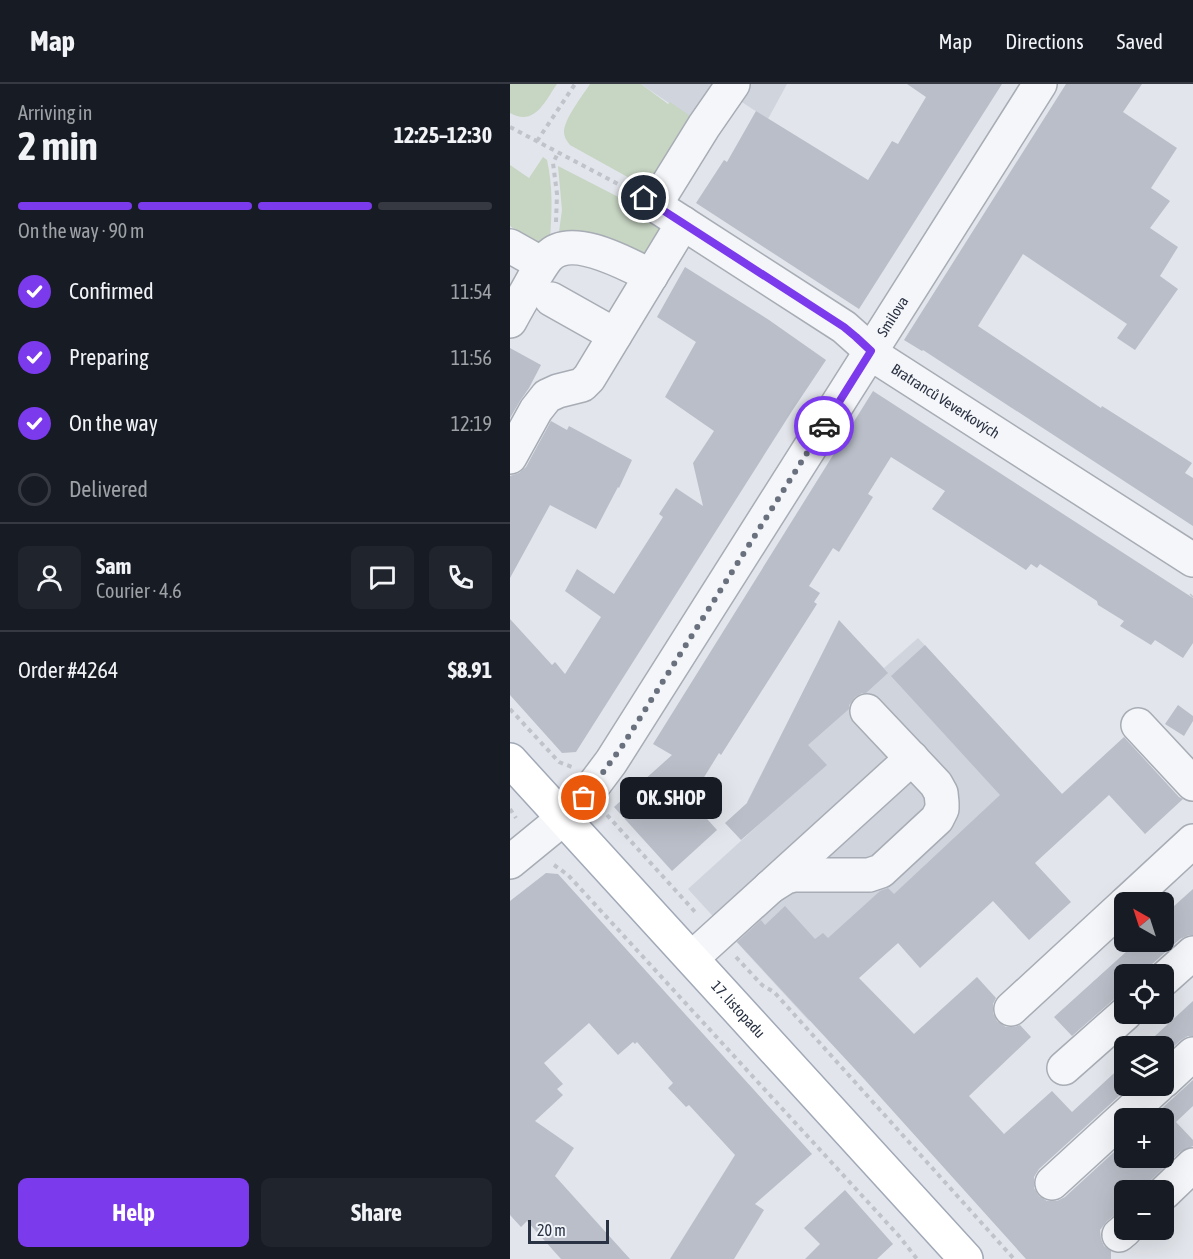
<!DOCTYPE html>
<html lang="en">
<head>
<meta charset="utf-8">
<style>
  :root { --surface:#171b24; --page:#20242c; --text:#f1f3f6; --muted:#9ea1a6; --line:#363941; --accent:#7c3aed }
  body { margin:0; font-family:"Asap Condensed",sans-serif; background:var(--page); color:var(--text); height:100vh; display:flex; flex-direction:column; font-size:22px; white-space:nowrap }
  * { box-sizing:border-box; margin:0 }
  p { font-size:20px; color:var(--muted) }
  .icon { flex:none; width:33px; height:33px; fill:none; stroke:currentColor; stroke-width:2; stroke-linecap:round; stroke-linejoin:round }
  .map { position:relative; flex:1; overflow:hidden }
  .side { display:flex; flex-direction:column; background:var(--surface); width:510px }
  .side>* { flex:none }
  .needle { width:39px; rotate:321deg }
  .fabs { position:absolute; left:604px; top:808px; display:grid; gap:12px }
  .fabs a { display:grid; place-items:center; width:60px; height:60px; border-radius:9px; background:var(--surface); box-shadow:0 6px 24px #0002; font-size:30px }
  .scale { position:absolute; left:18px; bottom:15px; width:81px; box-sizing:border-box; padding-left:6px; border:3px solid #293243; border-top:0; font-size:16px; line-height:21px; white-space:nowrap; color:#293243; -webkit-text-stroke:4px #f1f4f8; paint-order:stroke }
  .pin { position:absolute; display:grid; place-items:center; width:51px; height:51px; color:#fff; margin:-26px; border:3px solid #fff; border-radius:50%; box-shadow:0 2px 6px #0007 }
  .courier { position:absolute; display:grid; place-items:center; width:60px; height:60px; margin:-30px; border:4px solid #7c3aed; border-radius:50%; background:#fff; color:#222; box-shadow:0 2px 8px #0007 }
  .bubble { position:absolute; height:42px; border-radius:9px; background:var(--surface); box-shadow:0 6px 24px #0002; font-size:20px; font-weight:700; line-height:42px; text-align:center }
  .headline em { font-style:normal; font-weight:700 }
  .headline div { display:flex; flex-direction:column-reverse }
  .headline { display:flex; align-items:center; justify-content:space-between; height:102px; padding:0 18px }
  h1 { font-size:39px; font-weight:700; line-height:45px }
  .bar { display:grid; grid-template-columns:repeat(4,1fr); gap:9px 6px; align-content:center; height:72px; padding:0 18px }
  .bar i { height:8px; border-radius:4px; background:var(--line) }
  .bar .selected { background:var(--accent) }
  .bar p { grid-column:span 4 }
  .line { display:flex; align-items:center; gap:15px; padding:0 18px; border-top:2px solid var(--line) }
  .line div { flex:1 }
  .round { display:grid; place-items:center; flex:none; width:63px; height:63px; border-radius:9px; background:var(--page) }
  ol { padding:0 18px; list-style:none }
  li { display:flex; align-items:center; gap:18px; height:66px }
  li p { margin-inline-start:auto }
  li .icon { padding:6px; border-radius:50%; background:var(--accent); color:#fff; stroke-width:4 }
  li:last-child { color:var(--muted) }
  li i { width:33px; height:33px; border:3px solid var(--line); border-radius:50% }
  .action { display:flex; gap:12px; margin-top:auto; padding:12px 18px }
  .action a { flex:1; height:69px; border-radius:9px; background:var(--accent); color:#fff; font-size:24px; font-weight:700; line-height:69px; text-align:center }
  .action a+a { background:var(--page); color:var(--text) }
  header { display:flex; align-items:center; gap:36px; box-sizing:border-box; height:84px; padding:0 30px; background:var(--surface); border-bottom:2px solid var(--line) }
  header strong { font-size:28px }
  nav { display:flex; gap:33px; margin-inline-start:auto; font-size:21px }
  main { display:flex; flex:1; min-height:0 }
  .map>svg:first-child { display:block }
</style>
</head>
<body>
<header>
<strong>Map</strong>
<nav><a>Map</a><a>Directions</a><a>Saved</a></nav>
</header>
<main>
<section class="side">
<div class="headline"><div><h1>2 min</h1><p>Arriving in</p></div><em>12:25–12:30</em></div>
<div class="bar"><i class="selected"></i><i class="selected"></i><i class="selected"></i><i></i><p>On the way · 90 m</p></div>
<ol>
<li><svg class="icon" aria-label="check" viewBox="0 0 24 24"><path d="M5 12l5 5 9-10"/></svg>Confirmed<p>11:54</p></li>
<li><svg class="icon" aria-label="check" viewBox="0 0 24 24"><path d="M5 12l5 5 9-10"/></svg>Preparing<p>11:56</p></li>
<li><svg class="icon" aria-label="check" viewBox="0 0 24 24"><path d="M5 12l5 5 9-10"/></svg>On the way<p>12:19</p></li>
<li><i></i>Delivered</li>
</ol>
<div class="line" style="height:108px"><a class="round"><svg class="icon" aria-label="person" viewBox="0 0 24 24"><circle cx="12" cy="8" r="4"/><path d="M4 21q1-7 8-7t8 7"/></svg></a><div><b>Sam</b><p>Courier · 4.6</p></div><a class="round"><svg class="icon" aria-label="chat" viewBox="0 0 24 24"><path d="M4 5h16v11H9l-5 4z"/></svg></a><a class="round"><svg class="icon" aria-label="phone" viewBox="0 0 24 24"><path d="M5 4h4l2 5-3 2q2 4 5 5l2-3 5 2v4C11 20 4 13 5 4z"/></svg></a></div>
<div class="line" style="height:78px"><div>Order #4264</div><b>$8.91</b></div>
<div class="action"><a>Help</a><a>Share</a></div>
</section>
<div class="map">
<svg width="683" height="1175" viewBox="0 0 683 1175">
  <rect width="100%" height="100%" fill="#e2e5eb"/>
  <g fill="#d0d4dd">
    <path d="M 131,0 L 277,0 L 258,35 L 224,13 L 203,49 Z"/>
    <path d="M 337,545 L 374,584 L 408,554 L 552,710 L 388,859 L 347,892 L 299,937 L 178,805 L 254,736 L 237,718 L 305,584 Z"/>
  </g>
  <g fill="#c7d5c3">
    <path d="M 0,0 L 47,0 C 35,17 25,43 0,29 Z"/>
    <path d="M 80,0 L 131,0 L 158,20 L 160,18 L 186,36 L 141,106 L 60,61 C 57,57 54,53 54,48 C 54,35 73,11 80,0 Z"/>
    <path d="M 33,73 L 37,76 C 43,103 42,127 40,155 L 30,163 L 0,142 L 0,81 L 19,94 Z"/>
    <path d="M 48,82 L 122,120 L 152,141 L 145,161 L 133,171 L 47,162 L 52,126 Z"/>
  </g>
  <g fill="#b9bec8">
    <path d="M 397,0 L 492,0 L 349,225 L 186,119 L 214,76 L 217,78 L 246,27 L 358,96 L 382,57 L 388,60 L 416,13 Z"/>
    <path d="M 556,0 L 632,0 L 613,28 L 667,64 L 641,104 L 660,117 L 640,144 L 668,163 L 650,192 L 668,205 L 625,266 L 607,254 L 617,240 L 513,170 L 468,242 L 591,324 L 592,322 L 682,379 L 675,389 L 683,394 L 683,442 L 413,266 L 412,267 L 394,256 Z"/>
    <path d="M 175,183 L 259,236 L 316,276 L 282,327 L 66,668 L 52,669 L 0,611 L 0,535 L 42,581 L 45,578 L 55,590 L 91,533 L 55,507 L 67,485 L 104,510 L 153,433 L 149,430 L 166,404 L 193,422 L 183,379 L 204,347 L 155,313 L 186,258 L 147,233 Z"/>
    <path d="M 0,264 L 31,281 L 19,304 L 10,317 L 0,334 Z"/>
    <path d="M 363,307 L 683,514 L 683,559 L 673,574 L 645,556 L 641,561 L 610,542 L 614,537 L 588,521 L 587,517 L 530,480 L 527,484 L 521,480 L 516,486 L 422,425 L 435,407 L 381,373 L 358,410 L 363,413 L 329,468 L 323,464 L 299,502 L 310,509 L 304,518 L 307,520 L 211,671 L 209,669 L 180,716 L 207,746 L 162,787 L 104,723 L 162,671 L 143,660 Z"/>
    <path d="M 41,337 L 57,346 L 59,342 L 122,376 L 109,404 L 108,403 L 86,445 L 40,421 L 0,494 L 0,392 L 9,389 L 16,383 Z"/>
    <path d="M 329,536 L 378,589 L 356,609 L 352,609 L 345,613 L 339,621 L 339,625 L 298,661 L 317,681 L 231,756 L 215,739 L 237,719 Z"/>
    <path d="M 415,561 L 552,710 L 614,653 L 669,713 L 673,715 L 635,750 L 599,711 L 525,779 L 561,818 L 519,856 L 483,817 L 410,884 L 388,859 L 349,894 L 404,950 L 467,893 L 486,914 L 483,920 L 483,929 L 487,937 L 496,943 L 505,943 L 510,941 L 521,953 L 459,1012 L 494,1050 L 542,1007 L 562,1028 L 615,979 L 615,1002 L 620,1002 L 529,1085 L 524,1093 L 524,1104 L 529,1112 L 537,1117 L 547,1117 L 555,1113 L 615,1058 L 615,1074 L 654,1074 L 654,1035 L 640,1035 L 683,996 L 683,1022 L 666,1038 L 683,1056 L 683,1062 L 670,1068 L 641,1096 L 633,1107 L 615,1107 L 615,1123 L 597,1137 L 590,1146 L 591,1155 L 594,1162 L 601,1167 L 601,1175 L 516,1175 L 355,996 L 227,858 L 251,836 L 255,841 L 275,822 L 305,855 L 313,849 L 318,854 L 370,807 L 378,804 L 384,810 L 490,711 L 381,592 Z"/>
    <path d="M 668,621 L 683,632 L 683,637 L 674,652 L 655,640 Z"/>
    <path d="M 36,789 L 48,790 L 302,1070 L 245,1120 L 254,1126 L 224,1175 L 160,1175 L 225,1071 L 179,1021 L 176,1023 L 158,1004 L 163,999 L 127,958 L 125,960 L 123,958 L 108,971 L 79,939 L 34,979 L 53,1000 L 47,1005 L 53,1011 L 25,1037 L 64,1064 L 45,1092 L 120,1175 L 51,1175 L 17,1137 L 11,1143 L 0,1131 L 0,817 Z"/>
    <path d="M 683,805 L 683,851 L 679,851 L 670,855 L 641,881 L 636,891 L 615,891 L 615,912 L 611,912 L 603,916 L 562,952 L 544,933 L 627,858 L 654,858 L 654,831 Z"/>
    <path d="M 683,917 L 683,952 L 678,952 L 671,956 L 654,971 L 654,963 L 633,963 Z"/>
    <path d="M 335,1106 L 383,1160 L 367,1175 L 295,1175 L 310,1160 L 294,1144 Z"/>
  </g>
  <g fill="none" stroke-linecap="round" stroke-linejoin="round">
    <g stroke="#a7acb5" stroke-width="36">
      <g id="minor">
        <path id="s1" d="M 134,114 L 334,243 L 371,276 L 683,476"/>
        <path d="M 145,121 L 194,42 L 223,0"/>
        <path d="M 0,162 L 32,180"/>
        <path d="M 41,215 L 105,251"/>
        <path d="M 0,237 C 8,222 17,207 25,192 C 29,186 33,179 38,173 C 61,148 117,180 141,192"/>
        <path d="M 0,373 L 26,326 L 37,312 L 48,307 L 72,301 L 79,294 L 173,139"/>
        <path d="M 628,641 L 683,700"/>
        <path id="s2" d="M 0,778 L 44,742 L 74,714 L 101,678 L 530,0"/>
        <path d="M 260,803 L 276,793 L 284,791 L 359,791 L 371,787 L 427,735 L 432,725 L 432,719 L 431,709 L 426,700 L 357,627"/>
        <path d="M 616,819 L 683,757"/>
        <path d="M 182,874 L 402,674"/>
        <path d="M 654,895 L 683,869"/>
        <path d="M 501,925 L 615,820"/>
        <path d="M 554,984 L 615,930"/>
        <path d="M 654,997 L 683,970"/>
        <path d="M 542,1099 L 648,1002"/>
        <path d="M 654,1109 L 683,1081"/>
        <path d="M 609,1151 L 615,1146"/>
      </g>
    </g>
    <g stroke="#a1a9b7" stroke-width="36">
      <g id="major">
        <path id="s3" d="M 0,676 L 456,1175"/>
      </g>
    </g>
    <g stroke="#c0c3ca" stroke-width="4" stroke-dasharray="4.5 4.5" stroke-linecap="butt">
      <path d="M 0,43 L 108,100"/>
      <path d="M 27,57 L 65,0"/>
      <path d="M 46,138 L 47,110 L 43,79 L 48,69"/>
      <path d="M 681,512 L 682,511"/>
      <path d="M 0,625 L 49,678 L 62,683"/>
      <path d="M 0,725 L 6,734"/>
      <path d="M 97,731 L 187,830"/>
      <path d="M 44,781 L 58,791 L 389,1152 L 407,1175"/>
      <path d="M 226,873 L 252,901 L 264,908 L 504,1175"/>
    </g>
    <use href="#minor" stroke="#f5f6f9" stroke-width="33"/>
    <use href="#major" stroke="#fff" stroke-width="33"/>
  </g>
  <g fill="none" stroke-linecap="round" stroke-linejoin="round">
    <path stroke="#6a717e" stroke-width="6" stroke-dasharray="0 10.8" d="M 74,714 L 111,664 L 314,342"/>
    <path stroke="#7c3aed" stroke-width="8" d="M 134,114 L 334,243 L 346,253 L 361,267 L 314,342"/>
  </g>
  <g text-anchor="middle" stroke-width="6" stroke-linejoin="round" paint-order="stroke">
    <g font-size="15" fill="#293243" stroke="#f1f4f8">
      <text dy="5" stroke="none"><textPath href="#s2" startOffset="670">Smilova</textPath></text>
      <text dy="5" stroke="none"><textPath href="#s1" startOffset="364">Bratranců Veverkových</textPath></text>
      <text dy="5" stroke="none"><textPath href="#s3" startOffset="338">17. listopadu</textPath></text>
    </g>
  </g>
</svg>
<div class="fabs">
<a><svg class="needle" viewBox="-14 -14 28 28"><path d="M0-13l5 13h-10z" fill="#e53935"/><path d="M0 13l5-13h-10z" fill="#9ea1a6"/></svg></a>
<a><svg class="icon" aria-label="locate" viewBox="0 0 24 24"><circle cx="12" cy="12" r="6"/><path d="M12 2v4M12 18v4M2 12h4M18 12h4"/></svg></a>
<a><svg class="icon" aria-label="layers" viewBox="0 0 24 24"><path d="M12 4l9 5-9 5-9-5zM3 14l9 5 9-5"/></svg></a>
<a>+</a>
<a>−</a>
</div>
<div class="scale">20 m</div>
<div class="pin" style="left:74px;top:714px;background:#ea580c"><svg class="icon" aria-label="bag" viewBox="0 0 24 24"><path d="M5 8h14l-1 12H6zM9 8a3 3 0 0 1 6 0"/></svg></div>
<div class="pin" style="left:134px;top:114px;background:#1f2937"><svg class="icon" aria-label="home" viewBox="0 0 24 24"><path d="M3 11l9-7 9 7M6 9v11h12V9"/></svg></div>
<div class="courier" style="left:314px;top:342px"><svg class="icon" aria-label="car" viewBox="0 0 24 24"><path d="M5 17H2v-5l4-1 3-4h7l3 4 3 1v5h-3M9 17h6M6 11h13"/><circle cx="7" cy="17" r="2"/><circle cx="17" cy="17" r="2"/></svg></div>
<div class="bubble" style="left:110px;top:693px;width:102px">OK. SHOP</div>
</div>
</main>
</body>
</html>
